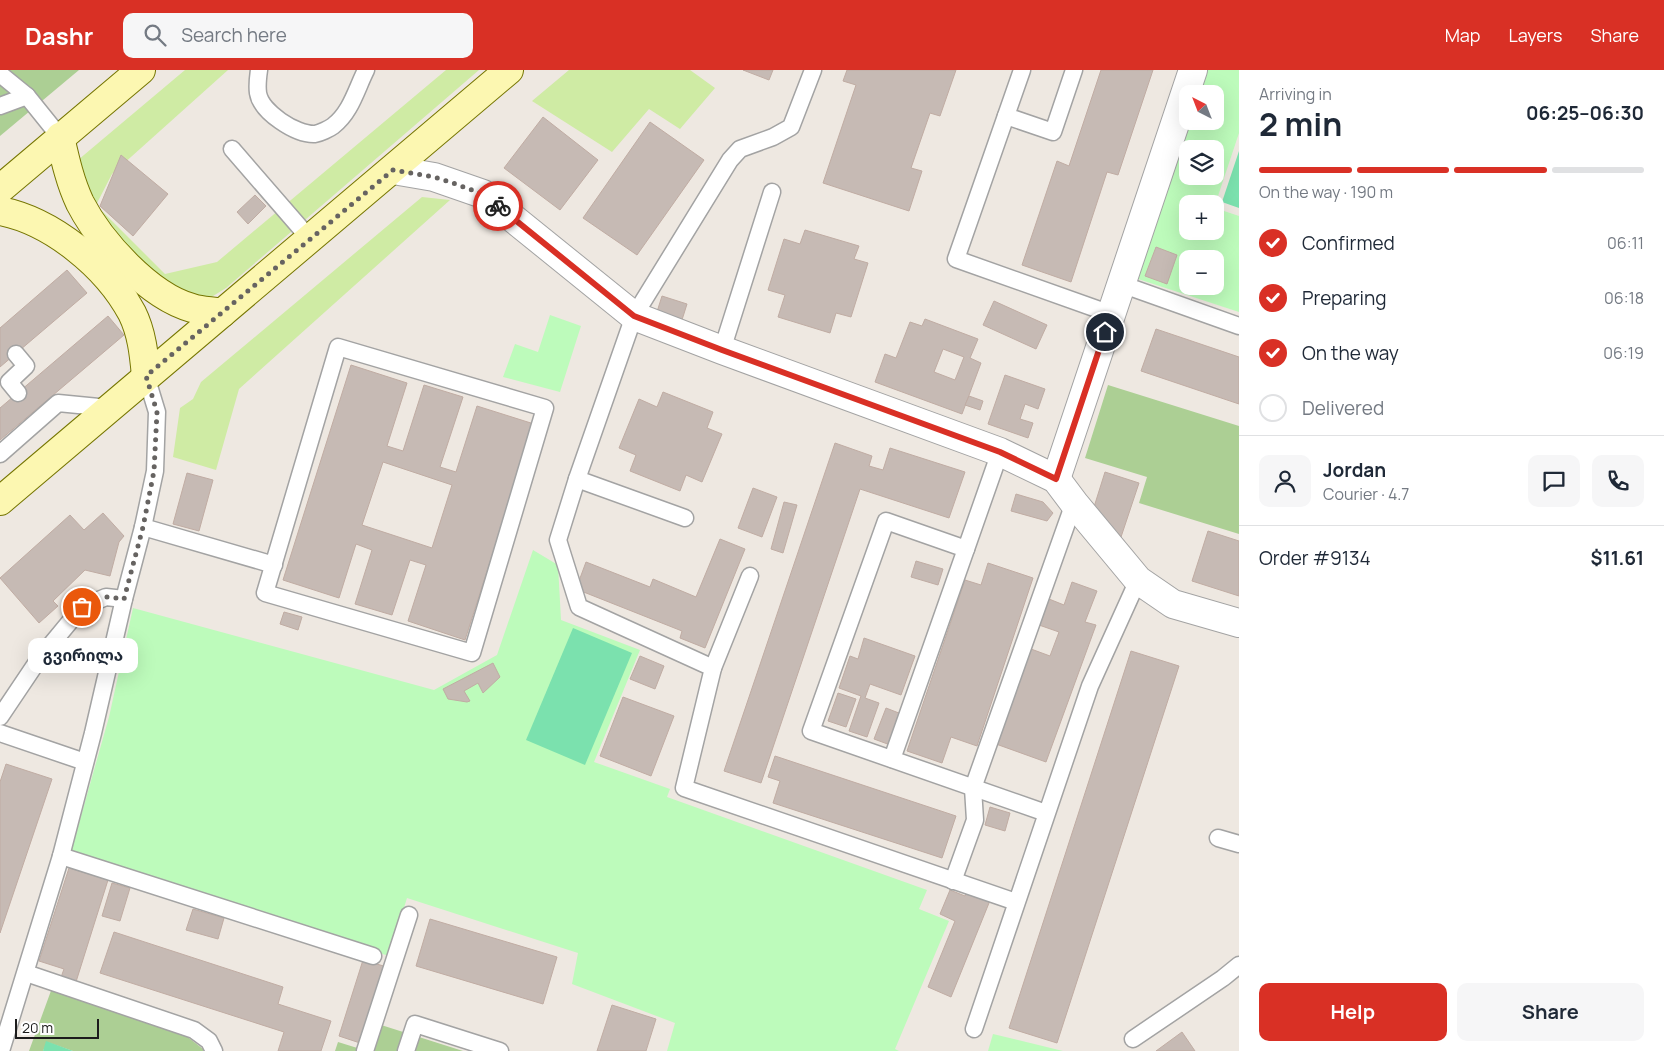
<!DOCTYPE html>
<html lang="en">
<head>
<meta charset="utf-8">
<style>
  :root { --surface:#fff; --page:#f6f6f7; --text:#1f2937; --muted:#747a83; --line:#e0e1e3; --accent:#d93025 }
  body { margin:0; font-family:Manrope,"Noto Sans Georgian",sans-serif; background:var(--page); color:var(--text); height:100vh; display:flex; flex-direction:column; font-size:19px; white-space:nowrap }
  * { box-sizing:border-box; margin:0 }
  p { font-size:16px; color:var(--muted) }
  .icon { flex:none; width:28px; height:28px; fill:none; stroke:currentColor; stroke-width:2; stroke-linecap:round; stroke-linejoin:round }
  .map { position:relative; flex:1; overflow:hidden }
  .side { display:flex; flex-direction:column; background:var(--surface); width:425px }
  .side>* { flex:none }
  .needle { width:32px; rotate:318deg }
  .buttons { position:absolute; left:1179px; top:15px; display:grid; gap:10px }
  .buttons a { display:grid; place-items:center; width:45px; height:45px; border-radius:10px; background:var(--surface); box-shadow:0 5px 20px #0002; font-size:25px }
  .scale { position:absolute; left:15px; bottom:12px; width:84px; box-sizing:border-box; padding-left:5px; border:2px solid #1c1c1c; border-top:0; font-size:14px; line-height:18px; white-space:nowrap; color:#1c1c1c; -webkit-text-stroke:4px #fff; paint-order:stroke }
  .pin { position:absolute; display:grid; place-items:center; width:42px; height:42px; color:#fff; margin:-21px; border:2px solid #fff; border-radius:50%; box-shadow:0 1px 5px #0007 }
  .courier { position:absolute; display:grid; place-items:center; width:50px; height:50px; margin:-25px; border:4px solid #d93025; border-radius:50%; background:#fff; color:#222; box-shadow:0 1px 6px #0007 }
  .bubble { position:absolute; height:35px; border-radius:10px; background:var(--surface); box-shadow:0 5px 20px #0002; font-size:16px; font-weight:700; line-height:35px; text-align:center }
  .summary em { font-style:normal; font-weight:700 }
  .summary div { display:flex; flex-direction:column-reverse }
  .summary { display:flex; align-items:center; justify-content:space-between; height:85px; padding:0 20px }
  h1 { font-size:32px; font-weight:700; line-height:38px }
  .bar { display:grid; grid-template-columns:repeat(4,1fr); gap:8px 5px; align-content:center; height:60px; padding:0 20px }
  .bar i { height:6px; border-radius:4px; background:var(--line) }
  .bar .on { background:var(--accent) }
  .bar p { grid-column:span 4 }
  .line { display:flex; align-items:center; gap:12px; padding:0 20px; border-top:1px solid var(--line) }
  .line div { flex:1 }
  .round { display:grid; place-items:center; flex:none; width:52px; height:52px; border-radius:10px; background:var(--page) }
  ol { padding:0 20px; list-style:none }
  li { display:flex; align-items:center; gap:15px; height:55px }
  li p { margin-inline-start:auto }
  li .icon { padding:5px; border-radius:50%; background:var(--accent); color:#fff; stroke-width:4 }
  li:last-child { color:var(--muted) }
  li i { width:28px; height:28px; border:2px solid var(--line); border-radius:50% }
  .cta { display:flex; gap:10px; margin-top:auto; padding:10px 20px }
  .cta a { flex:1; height:58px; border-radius:10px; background:var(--accent); color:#fff; font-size:20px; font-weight:700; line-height:58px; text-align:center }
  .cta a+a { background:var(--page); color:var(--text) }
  header { display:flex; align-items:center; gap:30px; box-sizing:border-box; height:70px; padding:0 25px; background:var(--accent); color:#fff }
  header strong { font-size:24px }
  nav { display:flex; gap:28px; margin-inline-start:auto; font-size:18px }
  .search { width:350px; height:45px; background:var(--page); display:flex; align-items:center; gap:12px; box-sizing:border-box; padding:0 18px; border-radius:10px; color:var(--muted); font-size:19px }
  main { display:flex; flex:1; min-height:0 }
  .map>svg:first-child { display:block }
</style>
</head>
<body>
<header>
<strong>Dashr</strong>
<div class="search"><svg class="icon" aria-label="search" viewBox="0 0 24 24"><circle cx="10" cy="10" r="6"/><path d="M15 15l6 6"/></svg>Search here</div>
<nav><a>Map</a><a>Layers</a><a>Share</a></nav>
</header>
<main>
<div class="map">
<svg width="1239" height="981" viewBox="0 0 1239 981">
  <rect width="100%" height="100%" fill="#eee8e1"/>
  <g fill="#cfeba4">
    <path d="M 185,0 L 228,0 L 112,104 L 96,135 L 165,204 L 217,192 L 446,0 L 479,0 L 226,218 L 205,231 L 181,226 L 149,203 L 100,145 L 86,125 L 78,90 Z"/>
    <path d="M 569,0 L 690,0 L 715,18 L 680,59 L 649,39 L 612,82 L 532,31 Z"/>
    <path d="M 422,127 L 450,130 L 239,319 L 216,400 L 173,387 L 180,338 L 193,329 L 201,312 Z"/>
  </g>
  <g fill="#accf94">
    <path d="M 0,0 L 79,0 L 0,66 Z"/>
    <path d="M 1108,315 L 1239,356 L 1239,464 L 1139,433 L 1147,407 L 1085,388 Z"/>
    <path d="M 52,918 L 185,965 L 203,979 L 203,981 L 73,981 L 47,972 L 43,981 L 29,981 Z"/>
    <path d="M 378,954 L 463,981 L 369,981 Z"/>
    <path d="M 338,972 L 367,981 L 335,981 Z"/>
  </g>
  <g fill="#bdfbbb" fill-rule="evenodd">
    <path d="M 1204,0 L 1239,0 L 1239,63 L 1215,135 L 1188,134 L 1188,161 L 1215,161 L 1215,138 L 1239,146 L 1239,242 L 1135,208 L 1188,51 L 1215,51 L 1215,24 L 1197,24 ZM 1188,79 L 1215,79 L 1215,106 L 1188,106 ZM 1188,189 L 1215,189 L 1215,216 L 1188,216 Z"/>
    <path d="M 550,245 L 581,256 L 560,322 L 503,307 L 515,274 L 538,282 Z"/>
    <path d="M 533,480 L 558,495 L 561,550 L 640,580 L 594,692 L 670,719 L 667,727 L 927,820 L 919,839 L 949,851 L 895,979 L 899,981 L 667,981 L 675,953 L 572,914 L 578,883 L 407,828 L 389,886 L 70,785 L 109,647 L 133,538 L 434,620 L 497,585 Z"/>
    <path d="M 993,964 L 1063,981 L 988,981 Z"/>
  </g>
  <g fill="#7be1ae">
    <path d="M 1239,81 L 1239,138 L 1222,132 Z"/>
    <path d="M 573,558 L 632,583 L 585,695 L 526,670 Z"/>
    <path d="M 46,971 L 73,981 L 43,981 Z"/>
  </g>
  <g fill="#c6bab4" stroke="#c0aca3" fill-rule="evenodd">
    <path d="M 743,0 L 773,0 L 769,10 Z"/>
    <path d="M 847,0 L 956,0 L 940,46 L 930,43 L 911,98 L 922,101 L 909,141 L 823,113 L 856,15 L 843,11 Z"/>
    <path d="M 1101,0 L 1153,0 L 1118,105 L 1107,102 L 1071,212 L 1022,195 L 1057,91 L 1069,96 Z"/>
    <path d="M 543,47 L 598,90 L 560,140 L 504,98 Z"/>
    <path d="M 650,52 L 704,90 L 637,185 L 583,148 Z"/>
    <path d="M 121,85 L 168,124 L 133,166 L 100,136 Z"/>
    <path d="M 255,125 L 266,136 L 248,154 L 237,142 Z"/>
    <path d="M 805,160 L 859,176 L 854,189 L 868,193 L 851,247 L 836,243 L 830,263 L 778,247 L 785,225 L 768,220 L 784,169 L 800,174 Z"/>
    <path d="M 1156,177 L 1177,185 L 1167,214 L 1145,206 Z"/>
    <path d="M 67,200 L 87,223 L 0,297 L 0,258 Z"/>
    <path d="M 662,226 L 687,234 L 681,253 L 656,245 Z"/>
    <path d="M 994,231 L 1047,255 L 1036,279 L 983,255 Z"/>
    <path d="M 108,246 L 124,265 L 0,370 L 0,338 Z"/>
    <path d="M 925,249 L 978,269 L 970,288 L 981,293 L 962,344 L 875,312 L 885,284 L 896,288 L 910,252 L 922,256 ZM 943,279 L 964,287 L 955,310 L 934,302 Z"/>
    <path d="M 1156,259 L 1239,287 L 1239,334 L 1141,301 Z"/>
    <path d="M 351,295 L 407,313 L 387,376 L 403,381 L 424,315 L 463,327 L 440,397 L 456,402 L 477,336 L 534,354 L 465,570 L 408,551 L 426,495 L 410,490 L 392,545 L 355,534 L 372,480 L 356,474 L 339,528 L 283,510 ZM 383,392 L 452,415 L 432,478 L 362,455 Z"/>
    <path d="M 1005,305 L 1045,319 L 1038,339 L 1025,334 L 1020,349 L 1033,353 L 1028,368 L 988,354 Z"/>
    <path d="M 663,322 L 713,342 L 707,358 L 722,364 L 702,412 L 686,405 L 680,421 L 630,401 L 636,385 L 619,378 L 639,329 L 657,337 Z"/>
    <path d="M 969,326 L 983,331 L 980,340 L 965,335 Z"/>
    <path d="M 835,373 L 872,386 L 869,396 L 883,400 L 890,378 L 965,402 L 949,448 L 860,419 L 761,713 L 724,701 Z"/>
    <path d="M 1105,402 L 1139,413 L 1121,467 L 1094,437 Z"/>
    <path d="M 187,403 L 213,410 L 199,461 L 173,454 Z"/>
    <path d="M 753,418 L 777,427 L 762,467 L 738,458 Z"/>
    <path d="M 1016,424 L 1043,432 L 1053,443 L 1047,451 L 1011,441 Z"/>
    <path d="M 784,432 L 797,435 L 783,483 L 771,479 Z"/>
    <path d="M 103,443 L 124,466 L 119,472 L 110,506 L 85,500 L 53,531 L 58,536 L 39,553 L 0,508 L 70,445 L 84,460 Z"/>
    <path d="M 1208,461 L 1239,471 L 1239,526 L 1192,511 Z"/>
    <path d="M 720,469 L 745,479 L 705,578 L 680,568 L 682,561 L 576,519 L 586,492 L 650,517 L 653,509 L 696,527 Z"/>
    <path d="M 916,491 L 943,499 L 938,515 L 911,507 Z"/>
    <path d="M 988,493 L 1033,508 L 977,676 L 951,667 L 942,693 L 907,681 L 965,510 L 981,515 Z"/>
    <path d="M 1072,512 L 1097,521 L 1085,552 L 1096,555 L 1046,692 L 996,674 L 1031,579 L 1050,586 L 1059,562 L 1039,555 L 1049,529 L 1064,535 Z"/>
    <path d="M 284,542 L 302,547 L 298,560 L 280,554 Z"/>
    <path d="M 864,568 L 915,586 L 901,625 L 870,614 L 865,628 L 879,633 L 867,667 L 849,661 L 861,626 L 839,618 L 850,586 L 858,589 Z"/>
    <path d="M 1131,581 L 1179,596 L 1057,973 L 1009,958 Z"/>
    <path d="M 640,586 L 664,596 L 655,619 L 630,609 Z"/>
    <path d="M 493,593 L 500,607 L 483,623 L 478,613 L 464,621 L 470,631 L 467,632 L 448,629 L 443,619 Z"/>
    <path d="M 838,623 L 856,629 L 846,657 L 828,651 Z"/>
    <path d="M 623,627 L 674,646 L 651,706 L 600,686 Z"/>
    <path d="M 886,638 L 904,645 L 893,676 L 874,669 Z"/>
    <path d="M 775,686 L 956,746 L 942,788 L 773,733 L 780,711 L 768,707 Z"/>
    <path d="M 6,694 L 52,709 L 0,863 L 0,712 Z"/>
    <path d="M 990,737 L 1010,743 L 1005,761 L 985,755 Z"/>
    <path d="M 69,798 L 108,810 L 75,915 L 60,910 L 64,899 L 39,891 Z"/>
    <path d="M 112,813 L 130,818 L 120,851 L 102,846 Z"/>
    <path d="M 968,819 L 991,828 L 951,927 L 928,917 L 955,851 L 940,844 L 950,820 L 965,826 Z"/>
    <path d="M 193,839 L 224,848 L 218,869 L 186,860 Z"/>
    <path d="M 430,849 L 557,887 L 543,934 L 416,896 Z"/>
    <path d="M 114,862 L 283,917 L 278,934 L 331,951 L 321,981 L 278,981 L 284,962 L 100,903 Z"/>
    <path d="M 363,890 L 387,897 L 363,974 L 339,966 Z"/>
    <path d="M 612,935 L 656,949 L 646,981 L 597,981 Z"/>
    <path d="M 1182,962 L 1195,981 L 1156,981 Z"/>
  </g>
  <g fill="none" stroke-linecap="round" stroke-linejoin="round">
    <g stroke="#a3a3a3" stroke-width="19">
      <g id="lane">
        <path d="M 259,0 C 258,7 257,16 258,23 C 261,42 296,65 315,64 C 320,63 329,59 333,56 C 351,42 356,20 366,0"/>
        <path d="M 813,0 L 791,57 L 773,67 L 740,79 L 730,90 L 634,246 L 577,409 L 558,470 L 579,537 L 713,598 L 684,718 L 1016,832"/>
        <path d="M 1022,0 L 956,189 L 1111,244"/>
        <path d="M 0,4 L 27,26 L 60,67"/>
        <path d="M 0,36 L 27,26"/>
        <path d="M 1006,46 L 1053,62 L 1074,0"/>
        <path d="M 232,79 L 310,169"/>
        <path d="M 1121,214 L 1239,256"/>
        <path d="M 338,277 L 545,338 L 472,583 L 265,523 Z"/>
        <path d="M 722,280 L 772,122"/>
        <path d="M 16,284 L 26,296 L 9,312 L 18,323"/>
        <path d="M 1000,382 L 966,479 L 886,451 L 811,661 L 1046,743"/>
        <path d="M 0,384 L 58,333 L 109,338"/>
        <path d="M 577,409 L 685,448"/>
        <path d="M 143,457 L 274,495"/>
        <path d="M 713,598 L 750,506"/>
        <path d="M 0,647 L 39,589 L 82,537 L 106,527 L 124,529"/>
        <path d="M 0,663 L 85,692"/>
        <path d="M 892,689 L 966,479"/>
        <path d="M 1218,768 L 1239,774"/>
        <path d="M 61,786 L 373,886"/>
        <path d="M 953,811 L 975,750 L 973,718 L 1074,433"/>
        <path d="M 26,903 L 194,960 L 209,971 L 214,981"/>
        <path d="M 974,959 L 1090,616 L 1138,510"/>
        <path d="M 1133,969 L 1223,908 L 1239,895"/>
        <path d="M 1,981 L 61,786 L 93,663 L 124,529 L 143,457 L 155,401 L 157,342 L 146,306"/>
        <path d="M 365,981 L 409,845"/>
        <path d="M 406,981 L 415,954 L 500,981"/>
      </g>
    </g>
    <g stroke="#a3a3a3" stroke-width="30">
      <g id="street">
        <path d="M 393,100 L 434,107 L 483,124 L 634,246 L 722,280 L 1000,382 L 1056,409 L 1074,433 L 1138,510 L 1173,534 L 1239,553"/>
        <path d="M 1056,409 L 1193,0"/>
      </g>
    </g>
    <g stroke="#757500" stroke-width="30">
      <g id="secondary">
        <path d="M 60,67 C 65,89 70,112 80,133 C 100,172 149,226 192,238 C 201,241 212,241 222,243"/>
        <path d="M 0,119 L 141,0"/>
        <path d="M 0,141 C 52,151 107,196 132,243 C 142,263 144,285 146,306"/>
        <path d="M 0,431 L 509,0"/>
      </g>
    </g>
    <use href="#lane" stroke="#fff" stroke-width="16"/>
    <use href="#street" stroke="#fff" stroke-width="28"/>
    <use href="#secondary" stroke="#fcf7b1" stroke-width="28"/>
  </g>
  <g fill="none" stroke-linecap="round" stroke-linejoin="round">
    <path stroke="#666361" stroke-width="5" stroke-dasharray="0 9" d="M 82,537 L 106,527 L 124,529 L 143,457 L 154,401 L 157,342 L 146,306 L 393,100 L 434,107 L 450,112 L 483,124 L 498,136"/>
    <path stroke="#d93025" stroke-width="6" d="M 498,136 L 634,246 L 722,280 L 1000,382 L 1056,409 L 1105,262"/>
  </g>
</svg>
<div class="buttons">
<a><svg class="needle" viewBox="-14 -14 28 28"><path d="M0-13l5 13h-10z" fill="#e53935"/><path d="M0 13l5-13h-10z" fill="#747a83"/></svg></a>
<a><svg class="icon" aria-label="layers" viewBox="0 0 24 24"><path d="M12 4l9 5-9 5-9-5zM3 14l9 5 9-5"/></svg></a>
<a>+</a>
<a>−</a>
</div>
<div class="scale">20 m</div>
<div class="pin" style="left:82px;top:537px;background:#ea580c"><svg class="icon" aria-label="bag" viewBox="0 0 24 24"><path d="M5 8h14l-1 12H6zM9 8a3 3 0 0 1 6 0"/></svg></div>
<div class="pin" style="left:1105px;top:262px;background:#1f2937"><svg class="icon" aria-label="home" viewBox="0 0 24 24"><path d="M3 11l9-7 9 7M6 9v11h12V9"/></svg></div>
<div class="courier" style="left:498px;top:136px"><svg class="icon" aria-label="bike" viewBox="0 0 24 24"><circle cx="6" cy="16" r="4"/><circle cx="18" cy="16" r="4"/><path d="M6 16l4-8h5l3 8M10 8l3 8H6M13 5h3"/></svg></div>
<div class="bubble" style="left:28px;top:568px;width:110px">გვირილა</div>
</div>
<section class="side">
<div class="summary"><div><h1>2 min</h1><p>Arriving in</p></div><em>06:25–06:30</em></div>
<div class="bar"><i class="on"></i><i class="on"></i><i class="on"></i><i></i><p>On the way · 190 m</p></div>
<ol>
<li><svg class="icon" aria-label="check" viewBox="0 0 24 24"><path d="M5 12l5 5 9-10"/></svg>Confirmed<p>06:11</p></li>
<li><svg class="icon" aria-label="check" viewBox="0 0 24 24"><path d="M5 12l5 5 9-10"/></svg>Preparing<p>06:18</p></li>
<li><svg class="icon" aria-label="check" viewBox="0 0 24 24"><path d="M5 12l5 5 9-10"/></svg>On the way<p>06:19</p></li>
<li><i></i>Delivered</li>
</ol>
<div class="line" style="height:90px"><a class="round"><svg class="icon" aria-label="person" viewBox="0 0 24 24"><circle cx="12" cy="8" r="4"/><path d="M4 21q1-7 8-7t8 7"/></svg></a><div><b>Jordan</b><p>Courier · 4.7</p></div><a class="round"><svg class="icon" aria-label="chat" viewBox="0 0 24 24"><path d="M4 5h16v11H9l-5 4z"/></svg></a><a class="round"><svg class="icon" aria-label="phone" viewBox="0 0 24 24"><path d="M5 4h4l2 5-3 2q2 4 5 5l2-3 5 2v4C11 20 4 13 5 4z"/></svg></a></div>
<div class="line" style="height:65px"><div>Order #9134</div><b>$11.61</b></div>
<div class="cta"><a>Help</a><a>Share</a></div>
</section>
</main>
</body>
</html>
